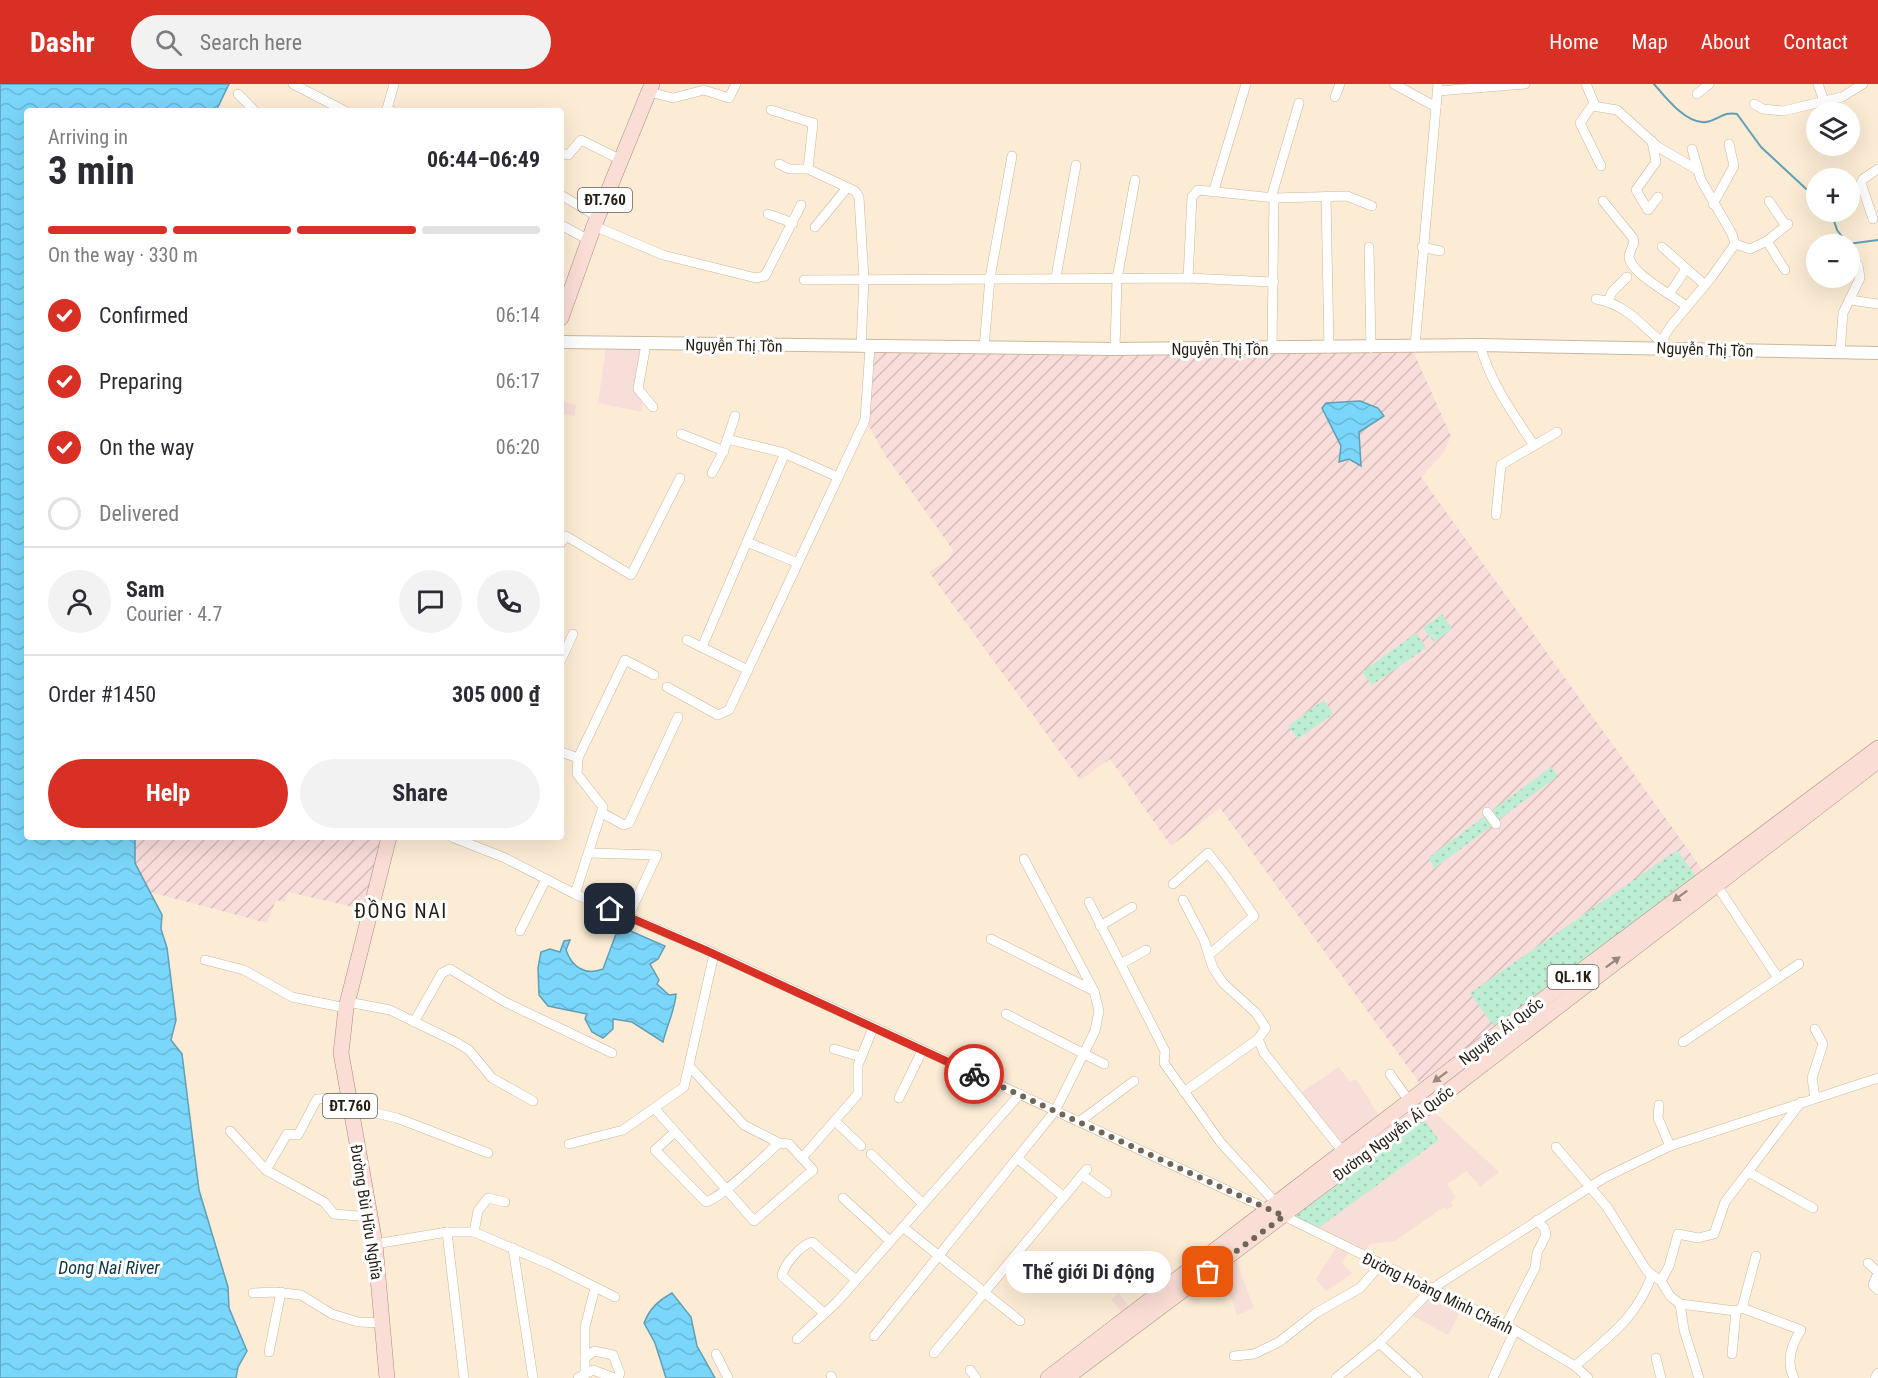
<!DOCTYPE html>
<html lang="en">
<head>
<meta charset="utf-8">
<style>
  :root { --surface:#fff; --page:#f2f2f3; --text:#2b2b33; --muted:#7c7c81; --line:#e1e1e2; --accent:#d93025 }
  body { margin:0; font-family:"Roboto Condensed",sans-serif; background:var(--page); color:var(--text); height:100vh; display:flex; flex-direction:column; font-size:22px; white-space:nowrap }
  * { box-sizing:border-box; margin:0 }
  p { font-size:20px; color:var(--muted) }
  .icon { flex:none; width:33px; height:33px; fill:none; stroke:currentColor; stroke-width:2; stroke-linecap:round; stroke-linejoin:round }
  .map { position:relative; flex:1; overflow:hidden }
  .panel { position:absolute; left:24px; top:24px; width:540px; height:732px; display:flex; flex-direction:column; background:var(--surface); border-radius:6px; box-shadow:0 6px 24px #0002 }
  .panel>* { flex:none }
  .controls { position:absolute; left:1806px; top:18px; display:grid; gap:12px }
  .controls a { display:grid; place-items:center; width:54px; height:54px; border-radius:50%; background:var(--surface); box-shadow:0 6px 24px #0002; font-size:30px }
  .pin { position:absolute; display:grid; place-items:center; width:51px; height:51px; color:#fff; margin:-26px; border-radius:12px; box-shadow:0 3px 9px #0006 }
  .courier { position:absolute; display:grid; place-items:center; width:60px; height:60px; margin:-30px; border:4px solid #d93025; border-radius:50%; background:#fff; color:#222; box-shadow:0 2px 8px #0007 }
  .bubble { position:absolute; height:42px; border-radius:21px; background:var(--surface); box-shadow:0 6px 24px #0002; font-size:20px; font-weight:700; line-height:42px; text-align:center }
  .summary em { font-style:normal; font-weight:700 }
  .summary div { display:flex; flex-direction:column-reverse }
  .summary { display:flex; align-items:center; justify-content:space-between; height:102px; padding:0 24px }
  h1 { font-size:39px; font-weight:700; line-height:45px }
  .bar { display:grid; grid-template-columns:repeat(4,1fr); gap:9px 6px; align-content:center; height:72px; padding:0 24px }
  .bar i { height:8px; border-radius:4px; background:var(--line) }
  .bar .on { background:var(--accent) }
  .bar p { grid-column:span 4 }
  .line { display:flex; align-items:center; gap:15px; padding:0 24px; border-top:2px solid var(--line) }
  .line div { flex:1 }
  .round { display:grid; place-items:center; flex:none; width:63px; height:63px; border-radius:32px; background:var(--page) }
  ol { padding:0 24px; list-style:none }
  li { display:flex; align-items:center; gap:18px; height:66px }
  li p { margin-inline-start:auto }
  li .icon { padding:6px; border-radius:50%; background:var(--accent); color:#fff; stroke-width:4 }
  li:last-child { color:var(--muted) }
  li i { width:33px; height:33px; border:3px solid var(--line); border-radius:50% }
  .primary-button { display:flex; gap:12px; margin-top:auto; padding:12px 24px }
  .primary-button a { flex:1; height:69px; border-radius:36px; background:var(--accent); color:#fff; font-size:24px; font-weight:700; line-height:69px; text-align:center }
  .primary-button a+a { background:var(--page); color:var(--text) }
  header { display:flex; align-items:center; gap:36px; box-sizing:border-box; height:84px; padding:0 30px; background:var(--accent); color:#fff }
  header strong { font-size:28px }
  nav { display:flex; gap:33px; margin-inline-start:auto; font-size:21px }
  .search { width:420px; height:54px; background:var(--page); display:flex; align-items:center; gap:15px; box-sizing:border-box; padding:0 21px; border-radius:33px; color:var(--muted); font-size:22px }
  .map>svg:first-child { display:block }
</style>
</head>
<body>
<header>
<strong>Dashr</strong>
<div class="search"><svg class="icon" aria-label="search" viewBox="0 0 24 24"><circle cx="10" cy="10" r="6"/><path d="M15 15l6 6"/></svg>Search here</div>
<nav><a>Home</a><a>Map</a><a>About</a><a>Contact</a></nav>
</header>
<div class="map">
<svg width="1878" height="1294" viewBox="0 0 1878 1294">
  <defs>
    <pattern id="industrial-furrows" width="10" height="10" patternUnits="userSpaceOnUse" patternTransform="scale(1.5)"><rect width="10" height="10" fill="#f8dddb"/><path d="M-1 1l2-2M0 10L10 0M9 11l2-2" fill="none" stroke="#d4bdbb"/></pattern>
    <pattern id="grass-dots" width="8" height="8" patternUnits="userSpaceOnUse" patternTransform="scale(1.5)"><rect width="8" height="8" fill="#bdeed3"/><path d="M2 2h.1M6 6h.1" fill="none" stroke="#a2ccb4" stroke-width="1.8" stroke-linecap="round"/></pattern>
    <pattern id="water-waves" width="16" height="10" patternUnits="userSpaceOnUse" patternTransform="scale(1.5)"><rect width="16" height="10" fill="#7ad6fa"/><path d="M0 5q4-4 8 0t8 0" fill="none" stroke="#69b7d5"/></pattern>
  </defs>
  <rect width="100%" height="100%" fill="#fcecd5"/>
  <g fill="#f8ded8">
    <path d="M 606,264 L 643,264 L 636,305 L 644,315 L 641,328 L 598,319 Z"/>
    <path d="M 561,318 L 576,321 L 574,332 L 561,329 Z"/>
    <path d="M 1339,983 L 1350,998 L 1356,995 L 1380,1033 L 1343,1063 L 1300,1009 Z"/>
    <path d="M 1432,1026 L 1499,1088 L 1480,1103 L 1467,1087 L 1447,1100 L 1456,1114 L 1451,1118 L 1453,1122 L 1447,1126 L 1444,1123 L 1395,1157 L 1370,1160 L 1364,1169 L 1291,1132 Z"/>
    <path d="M 1337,1162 L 1348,1167 L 1342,1180 L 1353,1189 L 1326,1207 L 1316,1195 Z"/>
    <path d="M 1235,1174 L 1254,1224 L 1237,1231 L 1220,1184 Z"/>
    <path d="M 1434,1207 L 1463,1222 L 1448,1251 L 1411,1231 Z"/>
    <path d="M 1119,1209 L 1131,1225 L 1124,1231 L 1111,1215 Z"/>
  </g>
  <g fill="url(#industrial-furrows)">
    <path d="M 872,267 L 1105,270 L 1413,267 L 1451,352 L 1444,368 L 1421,393 L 1704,788 L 1421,1001 L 1220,724 L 1171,762 L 1110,675 L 1080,696 L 929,488 L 949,475 L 953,466 L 883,368 L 867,338 Z"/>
    <path d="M 135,753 L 384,753 L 366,826 L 288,808 L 285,818 L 276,816 L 267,839 L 150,808 L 135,779 Z"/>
  </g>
  <g fill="url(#grass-dots)">
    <path d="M 1442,530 L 1452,545 L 1434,558 L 1423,544 Z"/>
    <path d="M 1416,549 L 1426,564 L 1372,601 L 1362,588 Z"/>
    <path d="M 1324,616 L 1333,630 L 1298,655 L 1288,642 Z"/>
    <path d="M 1551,683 L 1558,692 L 1497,737 L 1490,728 Z"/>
    <path d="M 1486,731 L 1493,741 L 1435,784 L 1428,774 Z"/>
    <path d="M 1677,766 L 1697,794 L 1495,944 L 1470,909 Z"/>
    <path d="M 1422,1033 L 1439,1056 L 1317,1145 L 1291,1132 Z"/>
  </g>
  <g fill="url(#water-waves)" stroke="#609fb5" stroke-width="1.5">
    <path d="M 0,0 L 229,0 L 216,27 L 27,27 L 27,753 L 135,753 L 135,779 L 162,831 L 161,845 L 167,864 L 176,936 L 171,956 L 182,970 L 199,1106 L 228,1203 L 229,1224 L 247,1267 L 238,1283 L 236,1294 L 0,1294 Z"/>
    <path d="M 1360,317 L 1378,324 L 1384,332 L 1359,348 L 1361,382 L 1349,375 L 1339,378 L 1341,362 L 1322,324 L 1326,319 Z"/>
    <path d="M 619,842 L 665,862 L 658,875 L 650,880 L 659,896 L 657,900 L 669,911 L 676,910 C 675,926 667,941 663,958 L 632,938 L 613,935 L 613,945 L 603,954 L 592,948 L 585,935 L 587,930 L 548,922 L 539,911 L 538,884 L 541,868 L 550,865 L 560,868 L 564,857 L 570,856 L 566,866 C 572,883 585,892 603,885 Z"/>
    <path d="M 672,1209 L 691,1233 L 697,1262 L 715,1294 L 666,1294 L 655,1259 L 644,1239 C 650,1224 658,1217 672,1209 Z"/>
  </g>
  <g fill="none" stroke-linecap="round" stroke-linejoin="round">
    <g stroke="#609fb5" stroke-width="2">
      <path d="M 1654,0 C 1665,13 1687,41 1706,38 C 1718,36 1724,27 1737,30 L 1761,63 L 1816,114"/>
      <path d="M 1831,128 L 1837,146 L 1848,160 L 1878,156"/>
    </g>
    <g stroke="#cbb79b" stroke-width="10">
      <g id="minor">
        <path d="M 293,0 L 345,27"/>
        <path d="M 1394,0 L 1436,23"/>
        <path d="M 1586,0 L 1594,19 L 1580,39 L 1601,82"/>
        <path d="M 1818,0 L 1824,17"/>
        <path d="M 1438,7 L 1525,0"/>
        <path d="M 649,8 L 673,14 L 704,6 L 729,14 L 736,0"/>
        <path d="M 238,10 L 255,27"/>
        <path d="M 1697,10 L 1709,0"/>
        <path d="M 1335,13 L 1340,0"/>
        <path d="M 1754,20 L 1763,25 L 1783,27 L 1842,13 L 1863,0"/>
        <path d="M 1593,22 L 1617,26 L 1658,63 L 1696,85"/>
        <path d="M 771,26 L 813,39 L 808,85 L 855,107 L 859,113 L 864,195 L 861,263"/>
        <path d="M 392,27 L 387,25 L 394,0"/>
        <path d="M 1652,57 L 1656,78 L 1636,106 L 1648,126 L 1658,113"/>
        <path d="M 561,69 L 568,71 L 581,56 L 621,76"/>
        <path d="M 779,80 L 789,85 L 808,85"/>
        <path d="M 1214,106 L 1246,0"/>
        <path d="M 561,111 L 598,133"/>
        <path d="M 1326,112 L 1329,264"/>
        <path d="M 1271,114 L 1299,19"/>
        <path d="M 1603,117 L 1633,154 L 1634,158 C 1633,162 1630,167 1629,172 C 1629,189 1673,211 1686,222"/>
        <path d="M 1769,117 L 1786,142"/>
        <path d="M 1713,120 L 1734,82 L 1729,60"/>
        <path d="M 768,130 L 793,139"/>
        <path d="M 1873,135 L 1861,99 L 1863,95 L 1878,85"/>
        <path d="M 561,141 L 589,156"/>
        <path d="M 594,142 L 663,171 L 756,194 L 765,192 L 801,121"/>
        <path d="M 815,143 L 847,104"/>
        <path d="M 1767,157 L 1788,140"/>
        <path d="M 1735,160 L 1750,165 L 1767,157 L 1785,186"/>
        <path d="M 1369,163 L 1371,264"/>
        <path d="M 1422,163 L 1440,167"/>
        <path d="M 1662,163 L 1705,201"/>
        <path d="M 1056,193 L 1076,81"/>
        <path d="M 1188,194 L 1192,113 L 1198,106 L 1274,114 L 1347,112 L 1372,122"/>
        <path d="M 804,196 L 1188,194 L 1274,198"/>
        <path d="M 1670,209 L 1686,185"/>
        <path d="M 1596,215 C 1623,219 1642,240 1661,258"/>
        <path d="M 1850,216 L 1878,220"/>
        <path d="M 1608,218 L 1612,208 L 1627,193"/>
        <path d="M 646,260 L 638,305 L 653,323"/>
        <path d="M 1480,261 C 1490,298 1512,328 1533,360"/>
        <path d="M 1415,262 L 1438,0"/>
        <path d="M 1658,263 L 1670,243 L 1711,194 L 1735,160 L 1732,150 L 1701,96 L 1692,65"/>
        <path d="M 984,264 L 990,194 L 1012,72"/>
        <path d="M 1272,264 L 1274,114"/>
        <path d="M 1115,265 L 1117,195 L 1135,96"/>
        <path d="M 1840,268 L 1843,229 L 1860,194 L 1858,181"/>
        <path d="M 681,350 L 724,367"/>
        <path d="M 727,355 L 781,368 L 838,393"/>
        <path d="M 712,389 L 723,368 L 735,332"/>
        <path d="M 1496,431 L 1501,381 L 1557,348"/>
        <path d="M 747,458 L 798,479"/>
        <path d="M 561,459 L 566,452 L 631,491 L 680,394"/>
        <path d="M 687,556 L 748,586"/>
        <path d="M 702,563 L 785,369"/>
        <path d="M 561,576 L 573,550"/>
        <path d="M 667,603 L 718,631 L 729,626 L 865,336 L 870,263"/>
        <path d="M 561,668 L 578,674"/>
        <path d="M 1487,728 L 1496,740"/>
        <path d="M 602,729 L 624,741 L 629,739 L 678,633"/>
        <path d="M 452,753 L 505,774 L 575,810 L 705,865 L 1270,1126"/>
        <path d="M 589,769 L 657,771 L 628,833"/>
        <path d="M 1173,800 L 1208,769 L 1227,793 L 1254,832 L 1209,871"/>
        <path d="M 1716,800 L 1778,894"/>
        <path d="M 575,810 L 603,723 L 577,690 L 578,674 L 625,576 L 654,591"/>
        <path d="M 1183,816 L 1204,856 L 1213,884 L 1223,899 L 1256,929 L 1266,944 L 1258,955 L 1184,1008"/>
        <path d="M 1089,818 L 1165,967 L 1164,979 L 1221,1059 L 1277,1120"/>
        <path d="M 1100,842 L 1132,823"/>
        <path d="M 520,847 L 546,795"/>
        <path d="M 991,855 L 1094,907"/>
        <path d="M 205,876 L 244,886 L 292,913 L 346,924"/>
        <path d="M 1121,880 L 1146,866"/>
        <path d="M 348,918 L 390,926 L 454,957 L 469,966 L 492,994 L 533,1017"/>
        <path d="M 1006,930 L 1104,980"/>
        <path d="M 414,938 L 442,889 L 450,885 L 505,918 L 612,969"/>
        <path d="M 1815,945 L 1823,960 L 1812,994 L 1815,1014"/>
        <path d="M 1258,955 L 1264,969 L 1343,1068"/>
        <path d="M 1683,958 L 1799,880"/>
        <path d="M 834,965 L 861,973"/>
        <path d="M 690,983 L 744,1041 L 779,1059"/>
        <path d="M 1390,990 L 1409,1017"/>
        <path d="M 899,1014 L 922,967"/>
        <path d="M 1659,1021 L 1658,1034 L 1670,1062"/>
        <path d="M 350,1023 L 397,1034 L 488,1069"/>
        <path d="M 655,1025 C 688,1062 721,1099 754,1137 L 813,1086 L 789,1060 L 779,1059 C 763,1073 724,1112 706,1118 L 655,1066 L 675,1048"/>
        <path d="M 836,1038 L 861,1062"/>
        <path d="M 1079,1038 L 1134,997"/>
        <path d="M 230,1047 L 266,1086 L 324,1118 L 334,1130 L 370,1133"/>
        <path d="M 569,1060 L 623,1046 L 684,1003 L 714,870"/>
        <path d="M 1556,1063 L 1607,1123 L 1647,1187 L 1661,1197 L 1670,1212 L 1680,1220 L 1684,1246 L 1699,1294"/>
        <path d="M 871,1070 L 923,1120"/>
        <path d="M 802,1074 L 858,1010 L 858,981 L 873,944"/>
        <path d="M 1017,1074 L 1064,1113"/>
        <path d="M 266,1086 L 287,1050 L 298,1051 L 317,1015 L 348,1013"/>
        <path d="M 1750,1089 L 1813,1124"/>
        <path d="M 1082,1091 L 1107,1109"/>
        <path d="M 843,1114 L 890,1157"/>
        <path d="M 1284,1132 L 1506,1241 L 1575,1282 L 1588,1294"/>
        <path d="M 903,1143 L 1020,1237"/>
        <path d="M 447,1148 L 464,1294"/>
        <path d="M 474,1148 L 478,1127 L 488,1114 L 505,1118"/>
        <path d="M 375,1160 L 447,1148 L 474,1148 L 549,1180 L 615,1213"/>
        <path d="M 513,1164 L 533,1294"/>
        <path d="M 1868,1179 L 1878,1188"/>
        <path d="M 1878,1189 L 1873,1201 L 1878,1206"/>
        <path d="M 1661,1197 L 1669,1182 L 1678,1150 L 1698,1154 L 1714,1150 L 1725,1118 L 1801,1018"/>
        <path d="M 253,1209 L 275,1208 L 301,1211 L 332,1230 L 358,1238 L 383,1239"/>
        <path d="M 1680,1220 L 1736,1227"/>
        <path d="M 1742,1224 L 1801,1246 C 1791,1261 1786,1278 1794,1294"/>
        <path d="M 824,1229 L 782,1192 C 784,1180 801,1161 812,1158 L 856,1196"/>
        <path d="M 1506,1241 L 1535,1184 L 1537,1169 L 1546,1151 L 1545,1145 L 1537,1136"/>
        <path d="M 874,1252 L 1055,1027 L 1095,947 L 1099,927 L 1094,907 L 1024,775"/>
        <path d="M 797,1255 L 837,1218 L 1020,1010"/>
        <path d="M 1379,1259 L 1418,1294"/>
        <path d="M 269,1268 L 281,1208"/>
        <path d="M 934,1269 L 1087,1085"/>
        <path d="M 716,1270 L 728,1294"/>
        <path d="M 1732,1270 L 1736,1227 L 1742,1224 L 1756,1172"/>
        <path d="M 1234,1272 L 1254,1270 L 1279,1258 L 1316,1229 L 1360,1204 L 1380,1181"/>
        <path d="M 585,1274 L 594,1267 L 613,1271 L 620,1289 L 618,1294"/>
        <path d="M 1656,1274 L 1661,1294"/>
        <path d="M 1575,1282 C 1609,1252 1636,1235 1652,1191"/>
        <path d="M 970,1286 L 976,1294"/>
        <path d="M 585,1289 L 585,1243 L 595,1204"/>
        <path d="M 831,1292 L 832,1294"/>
        <path d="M 578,1294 L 593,1286 L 614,1294"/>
        <path d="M 1336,1294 L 1379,1259 L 1433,1204 L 1604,1094 L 1670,1062 L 1878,994"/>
        <path d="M 1493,1294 L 1515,1246"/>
        <path d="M 1875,1294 L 1878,1289"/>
      </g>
    </g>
    <g stroke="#cbb79b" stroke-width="14">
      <path id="tertiary" d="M 561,258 L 1115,265 L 1480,261 L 1878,269"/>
    </g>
    <g stroke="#ae8b7f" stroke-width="16">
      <g id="primary">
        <path d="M 561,234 L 594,142 L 652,0"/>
        <path d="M 387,1294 L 375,1160 L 341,969 L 346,924 L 389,753"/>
        <path d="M 1048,1294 L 1497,950 L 1878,664"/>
        <path d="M 1066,1294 L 1430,1021 L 1878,677"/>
      </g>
    </g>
    <use href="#minor" stroke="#fff" stroke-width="9"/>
    <use href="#tertiary" stroke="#fff" stroke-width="12"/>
    <use href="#primary" stroke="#faddd5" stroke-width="15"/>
  </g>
  <defs><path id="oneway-solid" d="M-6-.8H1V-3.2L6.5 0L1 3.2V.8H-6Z" transform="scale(1.5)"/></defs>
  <g fill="#9a877e">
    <use href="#oneway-solid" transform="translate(1680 812) rotate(143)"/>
    <use href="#oneway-solid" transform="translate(1613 878) rotate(-37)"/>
    <use href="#oneway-solid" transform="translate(1440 993) rotate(143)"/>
  </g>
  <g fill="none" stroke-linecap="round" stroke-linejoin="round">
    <path stroke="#706657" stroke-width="6" stroke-dasharray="0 10.8" d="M 974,990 L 1284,1132 L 1208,1188"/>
    <path stroke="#d93025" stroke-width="8" d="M 610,825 L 705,866 L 974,990"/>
  </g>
  <g text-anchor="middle" stroke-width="6" stroke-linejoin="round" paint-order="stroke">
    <g fill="#fff" stroke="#66625a" stroke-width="1.5">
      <rect x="578" y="104" width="54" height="24" rx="4.5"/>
      <rect x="1547.5" y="881" width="51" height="24" rx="4.5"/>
      <rect x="323" y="1010" width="54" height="24" rx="4.5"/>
    </g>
    <g font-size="15" font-weight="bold" fill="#251e13">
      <text x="605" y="121">ĐT.760</text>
      <text x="1573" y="898">QL.1K</text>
      <text x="350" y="1027">ĐT.760</text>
    </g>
    <g font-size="16" fill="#251e13" stroke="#fff">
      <text transform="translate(734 261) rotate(1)" y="6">Nguyễn Thị Tồn</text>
      <text x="1220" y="271">Nguyễn Thị Tồn</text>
      <text transform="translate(1705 265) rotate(2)" y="6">Nguyễn Thị Tồn</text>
      <text transform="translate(1501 947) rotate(-37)" y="6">Nguyễn Ái Quốc</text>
      <text transform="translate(1393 1049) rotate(-37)" y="6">Đường Nguyễn Ái Quốc</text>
      <text transform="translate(367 1128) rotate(81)" y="6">Đường Bùi Hữu Nghĩa</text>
      <text transform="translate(1438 1209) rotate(26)" y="6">Đường Hoàng Minh Chánh</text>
    </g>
    <g font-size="18" font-style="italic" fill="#0e3848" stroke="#fff">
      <text x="109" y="1190">Dong Nai River</text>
    </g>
    <g font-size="20" letter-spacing="1.5" fill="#251e13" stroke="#fff">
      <text x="401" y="834">ĐỒNG NAI</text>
    </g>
  </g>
</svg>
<div class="controls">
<a><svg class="icon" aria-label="layers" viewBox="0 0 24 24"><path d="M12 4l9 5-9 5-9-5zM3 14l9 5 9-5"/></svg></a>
<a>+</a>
<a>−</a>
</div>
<div class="pin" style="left:1208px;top:1188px;background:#ea580c"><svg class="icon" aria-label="bag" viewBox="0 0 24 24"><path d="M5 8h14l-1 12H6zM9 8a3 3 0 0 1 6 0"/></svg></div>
<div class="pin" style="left:610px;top:825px;background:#1f2937"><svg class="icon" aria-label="home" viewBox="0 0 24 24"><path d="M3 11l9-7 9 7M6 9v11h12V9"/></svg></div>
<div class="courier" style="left:974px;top:990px"><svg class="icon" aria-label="bike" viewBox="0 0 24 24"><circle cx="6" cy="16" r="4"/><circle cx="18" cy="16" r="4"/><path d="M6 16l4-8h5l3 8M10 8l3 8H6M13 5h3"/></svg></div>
<div class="bubble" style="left:1006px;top:1167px;width:165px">Thế giới Di động</div>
<section class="panel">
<div class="summary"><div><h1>3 min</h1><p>Arriving in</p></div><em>06:44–06:49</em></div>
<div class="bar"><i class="on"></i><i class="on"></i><i class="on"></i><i></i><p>On the way · 330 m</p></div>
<ol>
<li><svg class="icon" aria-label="check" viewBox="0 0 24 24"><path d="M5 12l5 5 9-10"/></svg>Confirmed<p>06:14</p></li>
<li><svg class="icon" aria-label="check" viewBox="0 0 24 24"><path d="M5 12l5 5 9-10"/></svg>Preparing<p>06:17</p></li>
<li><svg class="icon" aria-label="check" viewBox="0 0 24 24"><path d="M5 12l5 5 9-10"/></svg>On the way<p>06:20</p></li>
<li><i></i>Delivered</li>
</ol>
<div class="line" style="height:108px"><a class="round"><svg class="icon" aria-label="person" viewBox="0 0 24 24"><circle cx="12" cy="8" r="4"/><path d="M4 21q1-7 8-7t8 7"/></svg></a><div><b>Sam</b><p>Courier · 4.7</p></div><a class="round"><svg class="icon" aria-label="chat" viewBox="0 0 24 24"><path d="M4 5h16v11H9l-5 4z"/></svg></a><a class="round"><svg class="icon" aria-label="phone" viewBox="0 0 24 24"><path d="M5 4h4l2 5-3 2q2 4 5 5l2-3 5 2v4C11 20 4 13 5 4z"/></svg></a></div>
<div class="line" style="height:78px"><div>Order #1450</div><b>305 000 ₫</b></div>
<div class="primary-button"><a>Help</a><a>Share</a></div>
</section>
</div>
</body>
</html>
